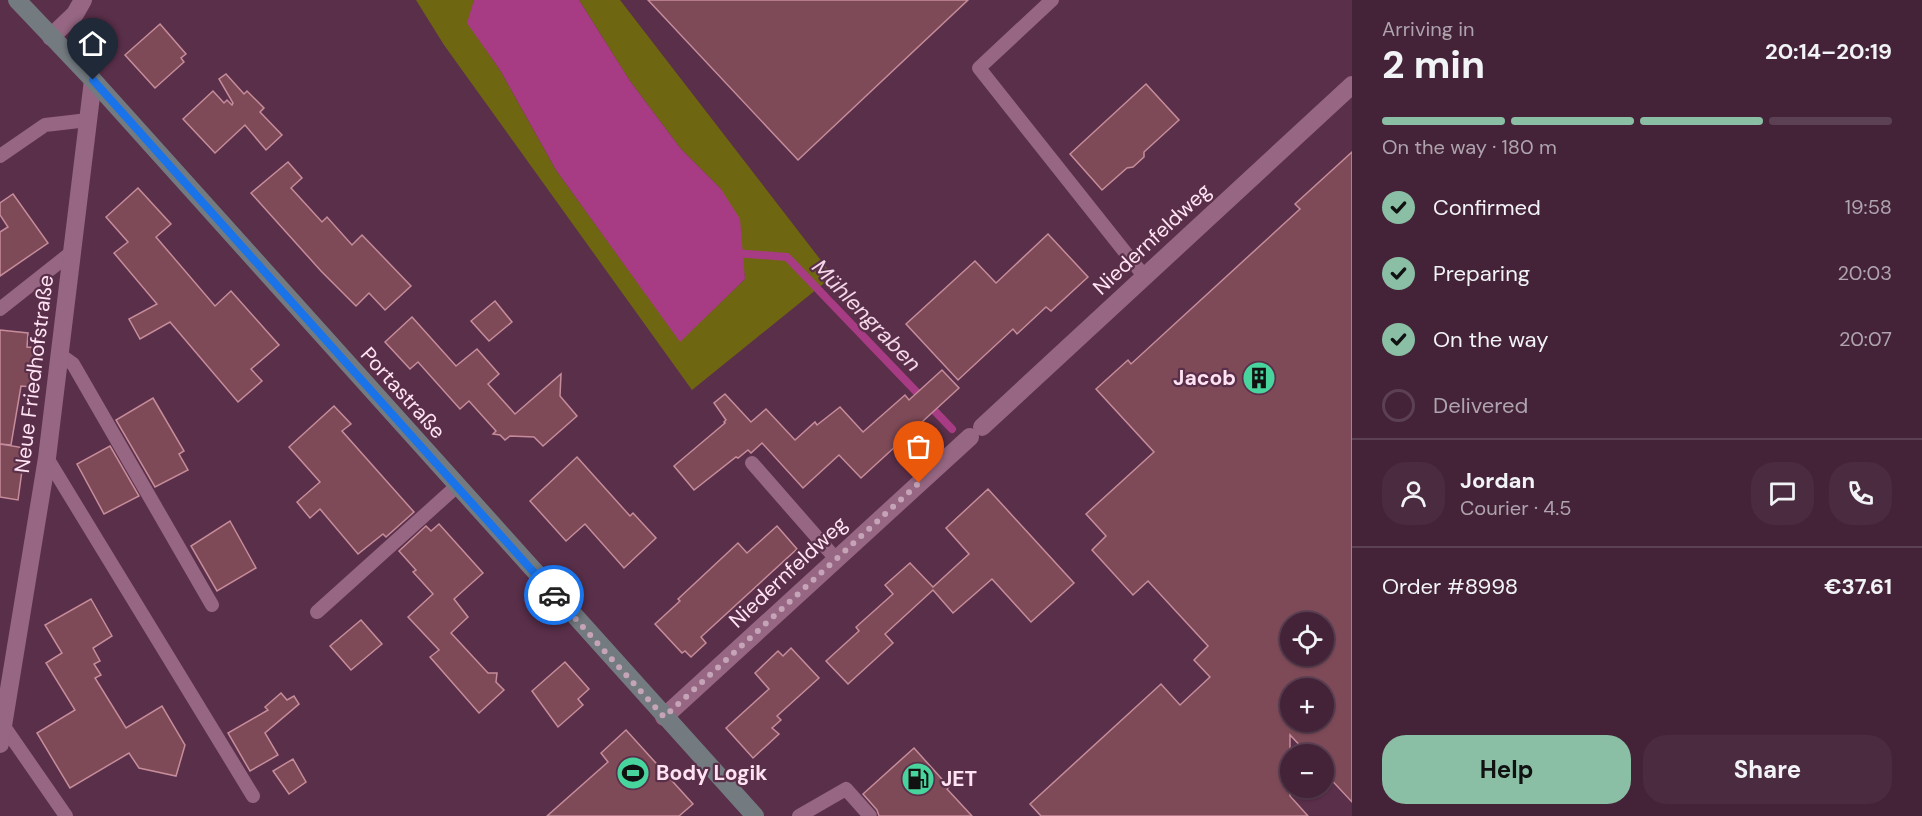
<!DOCTYPE html>
<html lang="en">
<head>
<meta charset="utf-8">
<style>
  :root { --surface:#442338; --page:#4b2b40; --text:#f1f3f6; --muted:#afa4ae; --line:#5c4053; --accent:#8abfa5 }
  body { margin:0; font-family:"DM Sans",sans-serif; background:var(--page); color:var(--text); height:100vh; display:flex; flex-direction:column; font-size:22px; white-space:nowrap }
  * { box-sizing:border-box; margin:0 }
  p { font-size:20px; color:var(--muted) }
  .icon { flex:none; width:33px; height:33px; fill:none; stroke:currentColor; stroke-width:2; stroke-linecap:round; stroke-linejoin:round }
  .map { position:relative; flex:1; overflow:hidden }
  .panel { display:flex; flex-direction:column; background:var(--surface); width:570px }
  .panel>* { flex:none }
  .tools { position:absolute; left:1280px; top:612px; display:grid; gap:12px }
  .tools a { display:grid; place-items:center; width:54px; height:54px; border-radius:50%; background:var(--surface); box-shadow:0 2px 4px #0004,0 0 0 2px var(--line); font-size:30px }
  .pin { position:absolute; display:grid; place-items:center; width:51px; height:51px; color:#fff; margin:-62px -26px; border-radius:50% 50% 50% 0; rotate:-45deg; box-shadow:0 0 6px #0007 }
  .pin .icon { rotate:45deg }
  .courier { position:absolute; display:grid; place-items:center; width:60px; height:60px; margin:-30px; border:4px solid #1a73e8; border-radius:50%; background:#fff; color:#222; box-shadow:0 2px 8px #0007 }
  .headline em { font-style:normal; font-weight:700 }
  .headline div { display:flex; flex-direction:column-reverse }
  .headline { display:flex; align-items:center; justify-content:space-between; height:102px; padding:0 30px }
  h1 { font-size:39px; font-weight:700; line-height:45px }
  .bar { display:grid; grid-template-columns:repeat(4,1fr); gap:9px 6px; align-content:center; height:72px; padding:0 30px }
  .bar i { height:8px; border-radius:4px; background:var(--line) }
  .bar .on { background:var(--accent) }
  .bar p { grid-column:span 4 }
  .line { display:flex; align-items:center; gap:15px; padding:0 30px; border-top:2px solid var(--line) }
  .line div { flex:1 }
  .round { display:grid; place-items:center; flex:none; width:63px; height:63px; border-radius:24px; background:var(--page) }
  ol { padding:0 30px; list-style:none }
  li { display:flex; align-items:center; gap:18px; height:66px }
  li p { margin-inline-start:auto }
  li .icon { padding:6px; border-radius:50%; background:var(--accent); color:#111; stroke-width:4 }
  li:last-child { color:var(--muted) }
  li i { width:33px; height:33px; border:3px solid var(--line); border-radius:50% }
  .cta { display:flex; gap:12px; margin-top:auto; padding:12px 30px }
  .cta a { flex:1; height:69px; border-radius:24px; background:var(--accent); color:#111; font-size:24px; font-weight:700; line-height:69px; text-align:center }
  .cta a+a { background:var(--page); color:var(--text) }
  main { display:flex; flex:1; min-height:0 }
  .map>svg:first-child { display:block }
</style>
</head>
<body>
<main>
<div class="map">
<svg width="1352" height="816" viewBox="0 0 1352 816">
  <rect width="100%" height="100%" fill="#5a2f4a"/>
  <path fill="#6f6611" d="M 416,0 L 474,0 L 468,23 L 500,70 L 556,170 L 680,341 L 745,279 L 742,255 L 721,189 L 681,149 L 630,81 L 579,0 L 620,0 L 833,276 L 692,390 L 444,45 Z"/>
  <path fill="#a83c84" d="M 474,0 L 579,0 L 630,81 L 681,149 L 721,189 L 740,219 L 745,279 L 680,342 L 556,170 L 500,70 L 467,23 Z"/>
  <g fill="none" stroke-linecap="round" stroke-linejoin="round">
    <path stroke="#a83c84" stroke-width="8" d="M 734,253 L 787,257 L 952,429"/>
  </g>
  <g fill="#7e4a58" stroke="#c68c9a" stroke-width="1.5" fill-rule="evenodd">
    <path d="M 648,0 L 968,0 L 798,160 Z"/>
    <path d="M 160,24 L 186,54 L 181,58 L 184,62 L 155,88 L 125,55 Z"/>
    <path d="M 226,74 L 244,94 L 247,91 L 264,108 L 260,112 L 282,135 L 266,150 L 245,125 L 215,153 L 183,119 L 213,91 L 224,103 L 227,100 L 232,105 L 233,103 L 219,79 Z"/>
    <path d="M 1146,84 L 1179,120 L 1144,152 L 1144,157 L 1133,167 L 1127,168 L 1102,190 L 1070,154 Z"/>
    <path d="M 1352,152 L 1352,802 L 1323,771 L 1323,754 L 1308,754 L 1290,735 L 1290,796 L 1308,816 L 1041,816 L 1030,804 L 1161,684 L 1180,705 L 1210,677 L 1194,660 L 1208,646 L 1148,581 L 1133,595 L 1092,550 L 1106,536 L 1086,514 L 1154,452 L 1096,389 L 1128,360 L 1131,364 L 1300,209 L 1295,204 ZM 1290,622 L 1323,622 L 1323,656 L 1290,656 ZM 1290,688 L 1323,688 L 1323,722 L 1290,722 Z"/>
    <path d="M 288,162 L 302,178 L 291,188 L 322,222 L 327,217 L 352,245 L 362,235 L 411,286 L 385,310 L 369,293 L 356,306 L 321,271 L 251,193 Z"/>
    <path d="M 138,188 L 171,224 L 156,237 L 215,306 L 231,291 L 279,345 L 251,369 L 262,381 L 238,402 L 170,322 L 140,339 L 129,319 L 157,304 L 114,253 L 128,242 L 106,217 Z"/>
    <path d="M 13,194 L 48,243 L 0,276 L 0,232 L 8,227 L 0,215 L 0,203 Z"/>
    <path d="M 1048,234 L 1088,277 L 1051,311 L 1046,307 L 1017,334 L 1013,329 L 958,380 L 906,324 L 975,261 L 996,283 Z"/>
    <path d="M 495,301 L 512,322 L 489,341 L 471,321 Z"/>
    <path d="M 412,317 L 456,366 L 477,349 L 499,374 L 488,384 L 515,414 L 561,374 L 560,396 L 577,416 L 543,446 L 534,437 L 510,436 L 505,440 L 500,435 L 493,434 L 496,431 L 469,401 L 460,409 L 418,362 L 410,369 L 385,342 Z"/>
    <path d="M 0,330 L 28,333 L 27,347 L 37,348 L 32,387 L 21,386 L 11,445 L 0,444 Z"/>
    <path d="M 942,370 L 959,388 L 861,478 L 839,455 L 803,488 L 762,443 L 751,453 L 748,450 L 738,458 L 736,457 L 694,490 L 674,466 L 725,423 L 724,422 L 726,420 L 714,403 L 725,394 L 751,422 L 766,409 L 795,440 L 815,422 L 817,425 L 840,407 L 863,432 L 905,395 L 909,400 Z"/>
    <path d="M 153,398 L 184,451 L 179,454 L 188,470 L 155,487 L 116,420 Z"/>
    <path d="M 334,406 L 351,424 L 342,431 L 414,512 L 386,537 L 383,534 L 358,554 L 320,509 L 310,518 L 297,502 L 320,482 L 289,447 Z"/>
    <path d="M 0,444 L 25,448 L 18,500 L 0,497 Z"/>
    <path d="M 110,446 L 139,496 L 104,514 L 77,464 Z"/>
    <path d="M 577,457 L 630,516 L 633,513 L 656,538 L 624,568 L 585,524 L 566,541 L 530,501 Z"/>
    <path d="M 988,489 L 1074,583 L 1031,622 L 992,579 L 953,613 L 933,590 L 885,634 L 893,643 L 848,684 L 826,661 L 859,631 L 856,627 L 893,594 L 885,585 L 910,563 L 933,587 L 969,554 L 946,528 Z"/>
    <path d="M 230,521 L 256,568 L 217,591 L 191,546 Z"/>
    <path d="M 439,524 L 483,573 L 454,599 L 468,617 L 451,633 L 488,673 L 497,673 L 496,682 L 504,690 L 479,713 L 430,657 L 439,650 L 408,617 L 433,594 L 413,572 L 416,570 L 399,551 L 426,526 L 431,531 Z"/>
    <path d="M 777,526 L 797,549 L 701,637 L 706,643 L 691,657 L 685,651 L 682,653 L 655,624 L 680,601 L 678,599 L 738,543 L 747,553 Z"/>
    <path d="M 91,599 L 112,636 L 93,648 L 100,661 L 94,664 L 101,675 L 95,678 L 126,728 L 162,706 L 185,745 L 176,776 L 139,768 L 129,753 L 70,788 L 37,733 L 75,710 L 46,663 L 62,653 L 45,625 Z"/>
    <path d="M 361,620 L 382,644 L 351,670 L 330,646 Z"/>
    <path d="M 791,648 L 819,678 L 777,716 L 781,720 L 772,728 L 779,734 L 753,758 L 726,728 L 769,689 L 755,673 L 778,651 L 783,656 Z"/>
    <path d="M 565,662 L 589,689 L 578,699 L 583,705 L 558,727 L 532,691 Z"/>
    <path d="M 281,693 L 287,700 L 294,696 L 299,704 L 265,733 L 278,755 L 250,771 L 228,733 L 268,710 L 265,707 Z"/>
    <path d="M 626,730 L 693,804 L 679,816 L 547,816 L 608,762 L 601,753 Z"/>
    <path d="M 914,748 L 949,787 L 947,789 L 972,816 L 879,816 L 877,810 L 863,794 Z"/>
    <path d="M 293,759 L 306,782 L 289,794 L 273,771 Z"/>
  </g>
  <g fill="none" stroke-linecap="round" stroke-linejoin="round">
    <g stroke="#966682" stroke-width="14">
      <path d="M 1052,0 L 979,68 L 1144,276"/>
      <path d="M 0,156 L 45,125 L 88,120"/>
      <path d="M 0,309 L 72,252"/>
      <path d="M 59,354 L 73,364 L 212,605"/>
      <path d="M 47,458 L 253,796"/>
      <path d="M 752,463 L 836,559"/>
      <path d="M 317,612 L 457,486"/>
      <path d="M 3,725 L 66,816"/>
      <path d="M 799,816 L 846,789 L 870,816"/>
    </g>
    <g stroke="#966682" stroke-width="18">
      <path d="M 51,37 L 75,14 L 83,0"/>
      <path d="M 982,427 L 1352,85"/>
      <path d="M 664,717 L 970,437"/>
      <path d="M 0,744 L 47,458 L 93,80"/>
    </g>
    <path stroke="#737b80" stroke-width="18" d="M 17,0 L 93,80 L 755,816"/>
  </g>
  <g fill="none" stroke-linecap="round" stroke-linejoin="round">
    <path stroke="#c5a4b7" stroke-width="6" stroke-dasharray="0 10.8" d="M 554,595 L 664,717 L 919,483"/>
    <path stroke="#1a73e8" stroke-width="8" d="M 93,80 L 554,595"/>
  </g>
  <defs>
    <g id="building-disc" transform="scale(1.725)"><circle r="9.5" fill="#48d49d" stroke="#5a2f4a"/><path d="M-4-6H4V6H1V3H-1V6H-4ZM-2.5-4.3h1.7v1.8h-1.7ZM.8-4.3h1.7v1.8H.8ZM-2.5-1h1.7V.8h-1.7ZM.8-1h1.7V.8H.8Z" fill="#111"/></g>
    <g id="stadium-disc" transform="scale(1.725)"><circle r="9.5" fill="#48d49d" stroke="#5a2f4a"/><path d="M0-5a6.5 5 0 1 0 0 10a6.5 5 0 1 0 0-10ZM-3.5-1.8h7v3.6h-7Z" fill="#111"/></g>
    <g id="fuel-disc" transform="scale(1.725)"><circle r="9.5" fill="#48d49d" stroke="#5a2f4a"/><path d="M-5.5-6h7V0h2V4h1.3V-2.5L3-4.5l.8-.8L6-3V5H2.5V1h-1V6h-7ZM-4.2-4.7v3.2H.2V-4.7Z" fill="#111"/></g>
  </defs>
  <g fill-rule="evenodd">
    <use href="#building-disc" x="1259" y="378"/>
    <use href="#stadium-disc" x="633" y="773"/>
    <use href="#fuel-disc" x="918" y="779"/>
  </g>
  <g text-anchor="middle" stroke-width="4.5" stroke-linejoin="round" paint-order="stroke">
    <g font-size="21" fill="#ffe3f2" stroke="#5a2f4a">
      <text transform="translate(1152 239) rotate(-43)" y="7">Niedernfeldweg</text>
      <text transform="translate(34 374) rotate(-83)" y="7">Neue Friedhofstraße</text>
      <text transform="translate(403 393) rotate(48)" y="7">Portastraße</text>
      <text transform="translate(788 572) rotate(-43)" y="7">Niedernfeldweg</text>
    </g>
    <g font-size="21" font-weight="bold" fill="#ffe3f2" stroke="#5a2f4a" text-anchor="start">
      <text x="1236" y="385" text-anchor="end">Jacob</text>
      <text x="656" y="780">Body Logik</text>
      <text x="941" y="786">JET</text>
    </g>
    <g font-size="22" font-style="italic" fill="#f4d7e8" stroke="#5a2f4a">
      <text transform="translate(867 315) rotate(46)" y="8">Mühlengraben</text>
    </g>
  </g>
</svg>
<div class="tools">
<a><svg class="icon" aria-label="locate" viewBox="0 0 24 24"><circle cx="12" cy="12" r="6"/><path d="M12 2v4M12 18v4M2 12h4M18 12h4"/></svg></a>
<a>+</a>
<a>−</a>
</div>
<div class="pin" style="left:919px;top:483px;background:#ea580c"><svg class="icon" aria-label="bag" viewBox="0 0 24 24"><path d="M5 8h14l-1 12H6zM9 8a3 3 0 0 1 6 0"/></svg></div>
<div class="pin" style="left:93px;top:80px;background:#1f2937"><svg class="icon" aria-label="home" viewBox="0 0 24 24"><path d="M3 11l9-7 9 7M6 9v11h12V9"/></svg></div>
<div class="courier" style="left:554px;top:595px"><svg class="icon" aria-label="car" viewBox="0 0 24 24"><path d="M5 17H2v-5l4-1 3-4h7l3 4 3 1v5h-3M9 17h6M6 11h13"/><circle cx="7" cy="17" r="2"/><circle cx="17" cy="17" r="2"/></svg></div>
</div>
<section class="panel">
<div class="headline"><div><h1>2 min</h1><p>Arriving in</p></div><em>20:14–20:19</em></div>
<div class="bar"><i class="on"></i><i class="on"></i><i class="on"></i><i></i><p>On the way · 180 m</p></div>
<ol>
<li><svg class="icon" aria-label="check" viewBox="0 0 24 24"><path d="M5 12l5 5 9-10"/></svg>Confirmed<p>19:58</p></li>
<li><svg class="icon" aria-label="check" viewBox="0 0 24 24"><path d="M5 12l5 5 9-10"/></svg>Preparing<p>20:03</p></li>
<li><svg class="icon" aria-label="check" viewBox="0 0 24 24"><path d="M5 12l5 5 9-10"/></svg>On the way<p>20:07</p></li>
<li><i></i>Delivered</li>
</ol>
<div class="line" style="height:108px"><a class="round"><svg class="icon" aria-label="person" viewBox="0 0 24 24"><circle cx="12" cy="8" r="4"/><path d="M4 21q1-7 8-7t8 7"/></svg></a><div><b>Jordan</b><p>Courier · 4.5</p></div><a class="round"><svg class="icon" aria-label="chat" viewBox="0 0 24 24"><path d="M4 5h16v11H9l-5 4z"/></svg></a><a class="round"><svg class="icon" aria-label="phone" viewBox="0 0 24 24"><path d="M5 4h4l2 5-3 2q2 4 5 5l2-3 5 2v4C11 20 4 13 5 4z"/></svg></a></div>
<div class="line" style="height:78px"><div>Order #8998</div><b>€37.61</b></div>
<div class="cta"><a>Help</a><a>Share</a></div>
</section>
</main>
</body>
</html>
